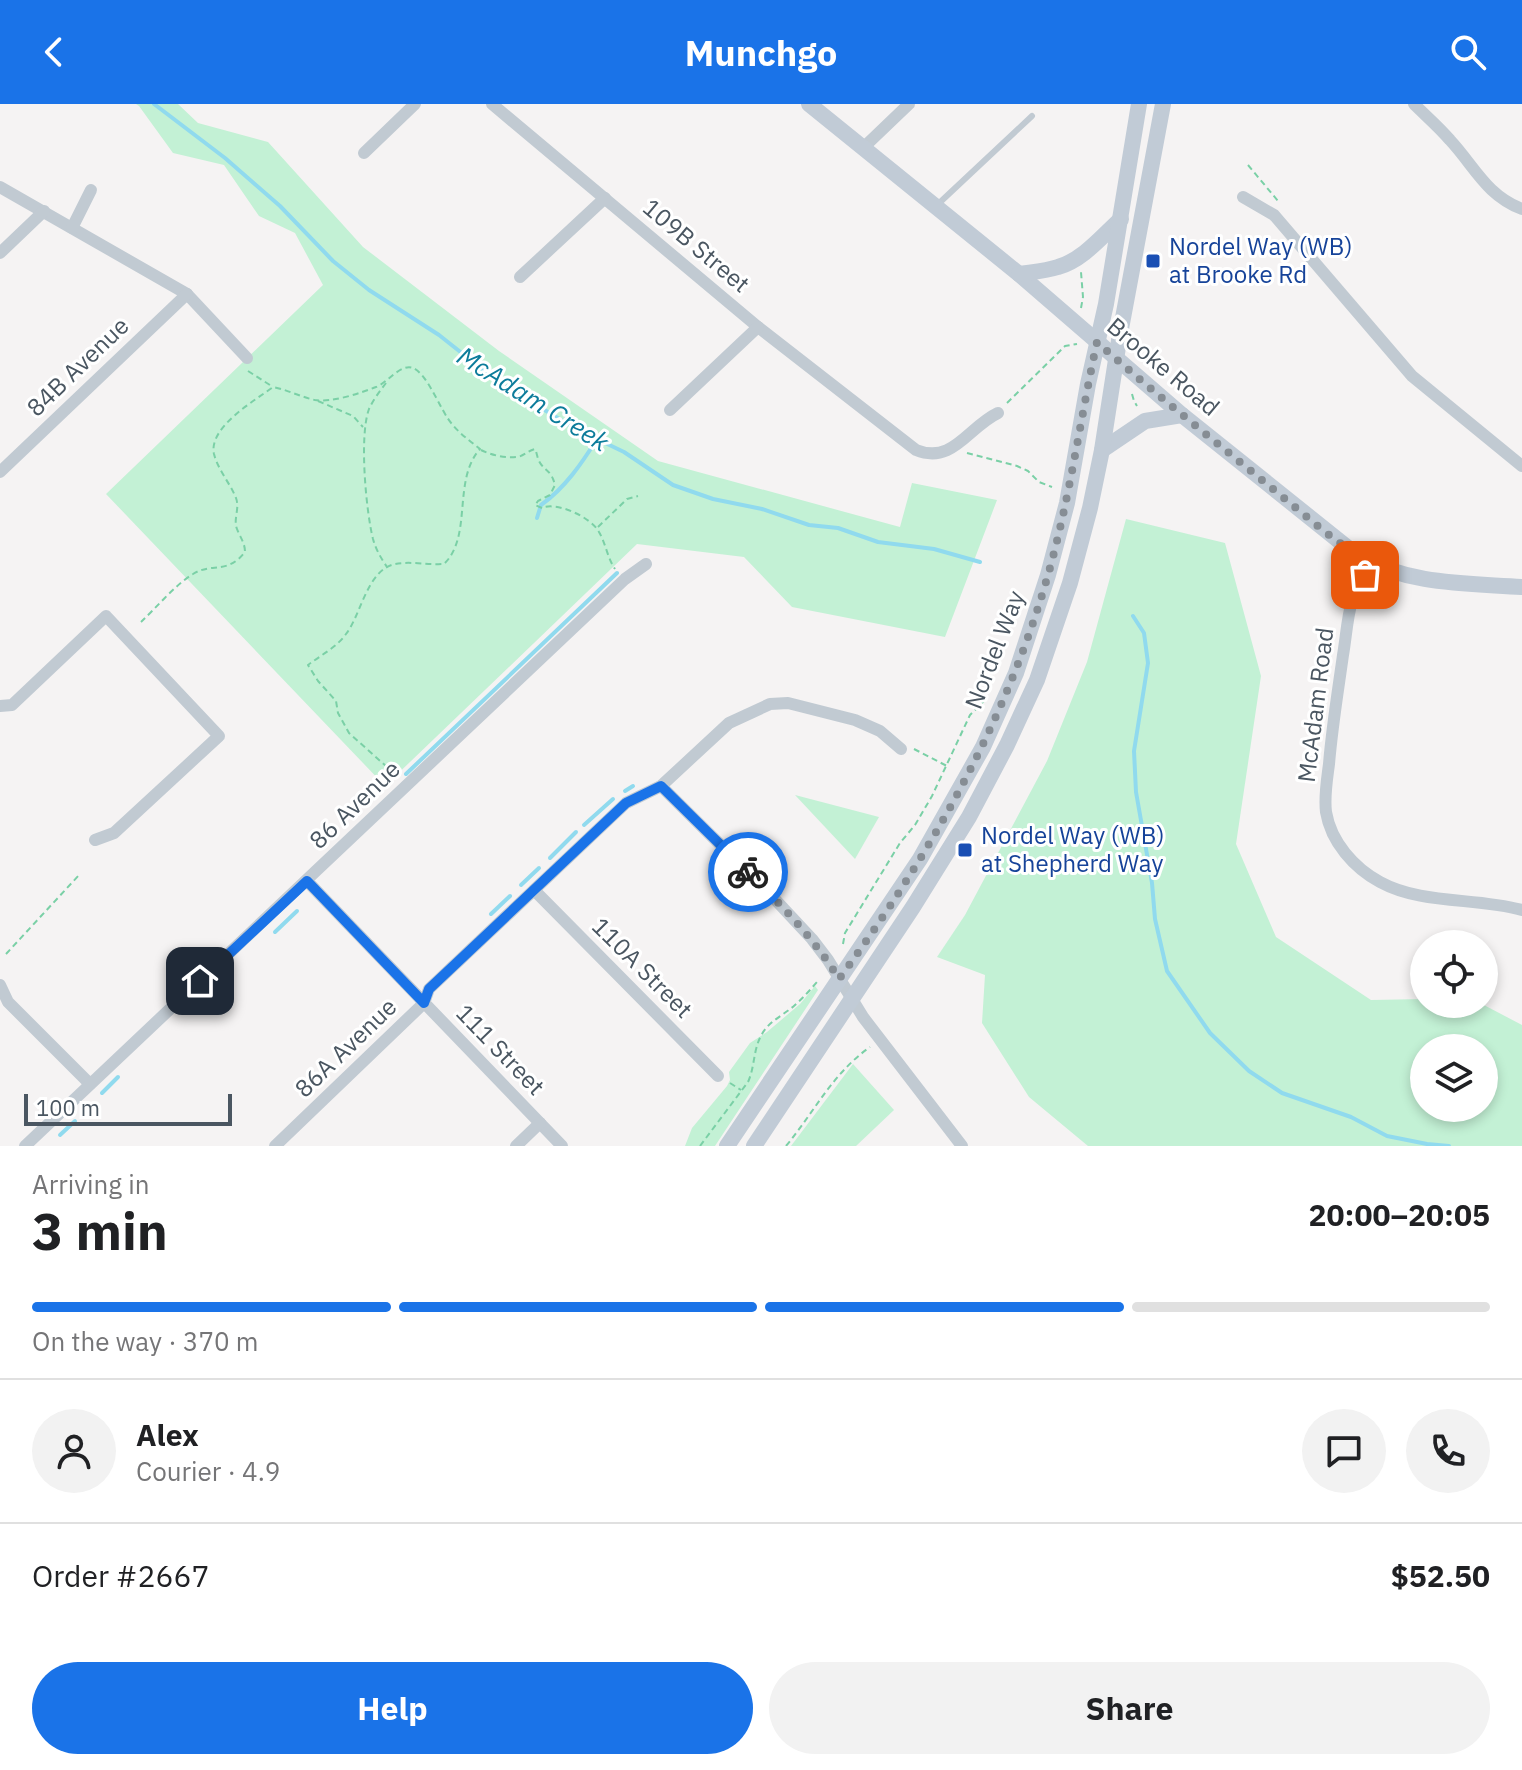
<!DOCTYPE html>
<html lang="en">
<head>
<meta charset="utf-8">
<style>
  :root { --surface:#fff; --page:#f2f2f2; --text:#202124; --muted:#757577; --line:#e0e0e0; --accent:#1a73e8 }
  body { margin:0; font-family:"IBM Plex Sans",sans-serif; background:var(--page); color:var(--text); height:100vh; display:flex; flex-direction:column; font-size:30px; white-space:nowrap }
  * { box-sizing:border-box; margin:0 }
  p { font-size:26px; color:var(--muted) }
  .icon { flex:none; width:44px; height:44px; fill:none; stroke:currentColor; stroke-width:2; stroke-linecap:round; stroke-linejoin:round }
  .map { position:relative; height:1042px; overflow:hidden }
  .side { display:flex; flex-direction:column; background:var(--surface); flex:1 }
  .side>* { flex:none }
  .fabs { position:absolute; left:1410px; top:826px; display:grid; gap:16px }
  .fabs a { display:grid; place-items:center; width:88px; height:88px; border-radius:50%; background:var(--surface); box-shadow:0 4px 12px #0003; font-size:40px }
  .scale { position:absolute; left:24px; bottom:20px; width:208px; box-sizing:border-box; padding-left:8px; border:4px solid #4a5661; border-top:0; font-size:22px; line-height:28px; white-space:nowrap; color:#4a5661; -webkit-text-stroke:6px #fff; paint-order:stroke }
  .pin { position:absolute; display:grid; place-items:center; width:68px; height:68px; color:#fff; margin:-34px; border-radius:16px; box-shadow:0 4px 12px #0006 }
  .courier { position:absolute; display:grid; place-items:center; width:80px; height:80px; margin:-40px; border:6px solid #1a73e8; border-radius:50%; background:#fff; color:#222; box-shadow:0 2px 10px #0007 }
  .headline em { font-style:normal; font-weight:700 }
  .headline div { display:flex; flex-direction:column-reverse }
  .headline { display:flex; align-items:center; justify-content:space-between; height:136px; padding:0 32px }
  h1 { font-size:52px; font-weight:700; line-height:60px }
  .bar { display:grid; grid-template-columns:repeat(4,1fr); gap:12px 8px; align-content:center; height:96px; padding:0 32px }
  .bar i { height:10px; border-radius:6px; background:var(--line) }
  .bar .active { background:var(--accent) }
  .bar p { grid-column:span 4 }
  .line { display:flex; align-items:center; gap:20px; padding:0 32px; border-top:2px solid var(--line) }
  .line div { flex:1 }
  .round { display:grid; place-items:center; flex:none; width:84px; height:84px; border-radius:42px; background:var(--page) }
  .cta { display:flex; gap:16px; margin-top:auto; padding:16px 32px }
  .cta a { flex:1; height:92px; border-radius:48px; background:var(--accent); color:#fff; font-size:32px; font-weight:700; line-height:92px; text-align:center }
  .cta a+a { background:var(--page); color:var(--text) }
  header { display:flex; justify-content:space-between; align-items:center; height:104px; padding:0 32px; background:var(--accent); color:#fff; font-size:36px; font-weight:700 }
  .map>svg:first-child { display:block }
</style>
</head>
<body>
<header><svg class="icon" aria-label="back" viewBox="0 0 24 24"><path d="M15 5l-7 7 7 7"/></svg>Munchgo<svg class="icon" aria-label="search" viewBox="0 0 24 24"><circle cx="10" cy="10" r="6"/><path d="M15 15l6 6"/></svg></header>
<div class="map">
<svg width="1522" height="1042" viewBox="0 0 1522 1042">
  <rect width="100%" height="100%" fill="#f5f3f3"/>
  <g fill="#c3f1d5" fill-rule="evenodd">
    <path d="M 136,0 L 178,0 L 198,19 L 268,38 L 363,143 L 499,247 L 658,357 L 900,423 L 912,379 L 997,396 L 945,533 L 792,503 L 744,453 L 637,440 L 385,682 L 106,390 L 323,181 L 295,129 L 259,112 L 224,61 L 173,49 L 139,2 Z"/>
    <path d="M 1126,415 L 1225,439 L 1261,572 L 1236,740 L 1276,833 L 1371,896 L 1424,895 L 1424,900 L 1482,900 L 1522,921 L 1522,1042 L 1088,1042 L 1029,993 L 982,919 L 985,871 L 937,853 L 965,811 L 1047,657 L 1087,558 ZM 1424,944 L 1484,944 L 1484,1004 L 1424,1004 Z"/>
    <path d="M 795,691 L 879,713 L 855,755 Z"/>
    <path d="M 815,882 L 818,886 L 715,1042 L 685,1042 L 692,1024 L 727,982 L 730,976 L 729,968 L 750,939 L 767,928 L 800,900 Z"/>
    <path d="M 853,960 L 894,1006 L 856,1042 L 791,1042 Z"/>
  </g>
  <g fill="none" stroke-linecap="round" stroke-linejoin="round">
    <g stroke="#90daee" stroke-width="4">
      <path d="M 154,0 L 225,54 L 280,102 L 333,157 L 369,186 L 439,231 L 497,277 L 574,324 L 624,348 L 673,381 L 713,395 L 762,405 L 809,421 L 838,424 L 878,438 L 934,445 L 980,458"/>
      <path d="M 537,414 L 541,401 C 565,384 582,359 597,335"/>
      <path d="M 1133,512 L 1144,529 L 1148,559 L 1134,647 L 1136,688 L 1152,779 L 1155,815 L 1167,867 L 1210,929 L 1249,967 L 1282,989 L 1351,1013 L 1387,1032 L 1427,1040 L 1449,1042"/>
      <path d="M 406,670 L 617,469"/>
      <path d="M 625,687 L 633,682"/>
      <path d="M 584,721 L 613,695"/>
      <path d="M 550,754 L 576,728"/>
      <path d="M 521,781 L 539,764"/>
      <path d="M 491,810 L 510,792"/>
      <path d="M 275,828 L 297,807"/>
      <path d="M 102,989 L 118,973"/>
      <path d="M 84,1007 L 87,1004"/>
      <path d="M 60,1031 L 75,1017"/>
    </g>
    <g stroke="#7ad0a6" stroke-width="2" stroke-dasharray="6 4" stroke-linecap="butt">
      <path d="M 1248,61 L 1278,97"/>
      <path d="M 1081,204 L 1083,193 L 1081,168"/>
      <path d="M 248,267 L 273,283"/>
      <path d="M 386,279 C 380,287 373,296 369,305 C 359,332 366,407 373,435 C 376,446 381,454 387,463"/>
      <path d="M 1132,290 L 1134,297 L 1137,302"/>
      <path d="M 318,297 L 353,312 L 363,323"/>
      <path d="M 1007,299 L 1065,242 L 1077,240"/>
      <path d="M 481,346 C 491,351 504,354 516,353 C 523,353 527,347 535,345 C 537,349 537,353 539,357 C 544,367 551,365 555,381 L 550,391 L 538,397 L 535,401 L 542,404 C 557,397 592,414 599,428 C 606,440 607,453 615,465"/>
      <path d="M 967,349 L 1017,362 L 1028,367 L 1039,378 L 1052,383"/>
      <path d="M 598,423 L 627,395 L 638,392"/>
      <path d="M 141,518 C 156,504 176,480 193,470 C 212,458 227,471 245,448 C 245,439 240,433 237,425 C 233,415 240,405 236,394 C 230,379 218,366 214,350 C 208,323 256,296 273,283 C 288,286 301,293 315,296 C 331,299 361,289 376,283 C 387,279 401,259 413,264 C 428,270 441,308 452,320 C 460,330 470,337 480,345 C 452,376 473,432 444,460 C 428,461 410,457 395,460 C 367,466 361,511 346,530 C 337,543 321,551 308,561 L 318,577 L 336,597 L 338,609 L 349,629 L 397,672"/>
      <path d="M 914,645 L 947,662"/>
      <path d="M 843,840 L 845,829 L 900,739 L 915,721 L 932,692 L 970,611 L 988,593"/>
      <path d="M 6,850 L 80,770"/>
      <path d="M 730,979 L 741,986"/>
      <path d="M 700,1042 L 748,978 C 755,963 753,945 762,930 C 769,917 784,911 795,901 C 803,894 810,886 817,878"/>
      <path d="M 786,1042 C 815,1007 832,970 870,943"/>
    </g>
    <path stroke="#c1cad2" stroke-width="6" d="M 936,102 L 1032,12"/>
    <g stroke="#c1cad2" stroke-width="12">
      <path d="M 492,0 L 758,223 L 916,346 C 953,361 968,323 998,309"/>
      <path d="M 1414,0 C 1426,12 1439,23 1450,36 C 1475,63 1486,91 1522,105"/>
      <path d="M 863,44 L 909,0"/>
      <path d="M 364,49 L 415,0"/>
      <path d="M 0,83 L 187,190 L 247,254"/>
      <path d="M 1243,93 L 1274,111 L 1412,272 L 1522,362"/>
      <path d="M 72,124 L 91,86"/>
      <path d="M 0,149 L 44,107"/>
      <path d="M 520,173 L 605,94"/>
      <path d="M 670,306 L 758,223"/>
      <path d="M 0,368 L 187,190"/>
      <path d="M 1371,460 C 1365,471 1356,484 1352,497 C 1347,514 1346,534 1343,551 C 1338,587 1332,623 1329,660 C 1327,676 1324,692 1326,708 C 1331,738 1354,764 1380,778 C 1422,801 1476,793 1522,806"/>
      <path d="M 0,602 L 12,601 L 106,512 L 219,632 L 114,729 L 95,736"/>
      <path d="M 661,682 L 771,791 L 812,835 L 828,856 L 863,913 L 962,1042"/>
      <path d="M 307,777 L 562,1042"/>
      <path d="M 534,786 L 718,972"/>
      <path d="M 0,881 L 8,898 L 90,980"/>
      <path d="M 25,1042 L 625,475 L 646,460"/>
      <path d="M 275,1042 L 424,899 L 429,885 L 626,699 L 661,682 L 729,619 L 770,600 L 788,599 L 855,616 L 880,627 L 901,645"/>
      <path d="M 516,1042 L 540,1019"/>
    </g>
    <g stroke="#c1cbd6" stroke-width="16">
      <path d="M 809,0 L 1019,170 L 1182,311 L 1358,452 C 1409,481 1465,479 1522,483"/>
      <path d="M 1019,170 C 1032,168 1046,167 1058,163 C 1083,156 1102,132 1121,115"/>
      <path d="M 1102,346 L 1145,317 L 1182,311"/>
      <path d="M 727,1042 L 920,755 L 983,643 L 1016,569 L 1048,471 L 1067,399 L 1088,280 L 1106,200 L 1139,0"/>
      <path d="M 754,1042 L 913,803 L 969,713 L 1007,641 L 1037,576 L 1070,479 L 1090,404 L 1102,346 L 1120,230 L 1163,0"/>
    </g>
  </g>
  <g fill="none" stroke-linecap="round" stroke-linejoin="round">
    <path stroke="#868d94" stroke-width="8" stroke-dasharray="0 14.4" d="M 748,768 C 781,801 814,834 839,875 C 930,751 1006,618 1048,471 C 1070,394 1080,316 1097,238 C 1153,288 1211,334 1268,381 C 1302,408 1334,438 1371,460 L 1365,471"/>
    <path stroke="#1a73e8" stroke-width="10" d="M 200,877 L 307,777 L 424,899 L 429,885 L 626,699 L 661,682 L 748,768"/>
  </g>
  <g fill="#1a4fb4" stroke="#fff" stroke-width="3">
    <rect x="1145" y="149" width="16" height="16" rx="4"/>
    <rect x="957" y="738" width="16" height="16" rx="4"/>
  </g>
  <g text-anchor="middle" stroke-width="6" stroke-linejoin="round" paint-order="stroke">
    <g font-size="24" fill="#4a5661" stroke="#fff">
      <text transform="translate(696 142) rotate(40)" y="8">109B Street</text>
      <text transform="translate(78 263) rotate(-44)" y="8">84B Avenue</text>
      <text transform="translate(1163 263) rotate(40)" y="8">Brooke Road</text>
      <text transform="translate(995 546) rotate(-69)" y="8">Nordel Way</text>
      <text transform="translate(1316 601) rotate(-83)" y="8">McAdam Road</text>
      <text transform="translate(355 701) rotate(-44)" y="8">86 Avenue</text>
      <text transform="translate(642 864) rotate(45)" y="8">110A Street</text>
      <text transform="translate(346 944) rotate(-44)" y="8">86A Avenue</text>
      <text transform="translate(500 946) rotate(46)" y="8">111 Street</text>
    </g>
    <g font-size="24" fill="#164399" stroke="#fff" text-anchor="start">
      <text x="1169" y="151">Nordel Way (WB)<tspan x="1169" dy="28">at Brooke Rd</tspan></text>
      <text x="981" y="740">Nordel Way (WB)<tspan x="981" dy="28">at Shepherd Way</tspan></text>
    </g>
    <g font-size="26" font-style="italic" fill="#0c7c9b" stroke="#fff">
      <text transform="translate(533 295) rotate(32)" y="9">McAdam Creek</text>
    </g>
  </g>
</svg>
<div class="fabs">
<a><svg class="icon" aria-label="locate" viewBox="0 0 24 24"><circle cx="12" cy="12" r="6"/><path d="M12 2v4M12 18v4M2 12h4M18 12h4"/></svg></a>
<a><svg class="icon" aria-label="layers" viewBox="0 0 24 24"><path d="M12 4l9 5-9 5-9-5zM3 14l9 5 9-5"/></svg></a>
</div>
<div class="scale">100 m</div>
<div class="pin" style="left:1365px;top:471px;background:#ea580c"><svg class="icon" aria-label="bag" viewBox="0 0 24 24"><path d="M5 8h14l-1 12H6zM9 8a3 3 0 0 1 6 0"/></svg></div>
<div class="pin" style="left:200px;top:877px;background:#1f2937"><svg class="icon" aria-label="home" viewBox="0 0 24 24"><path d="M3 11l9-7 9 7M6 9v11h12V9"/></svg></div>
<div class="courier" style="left:748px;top:768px"><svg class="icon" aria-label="bike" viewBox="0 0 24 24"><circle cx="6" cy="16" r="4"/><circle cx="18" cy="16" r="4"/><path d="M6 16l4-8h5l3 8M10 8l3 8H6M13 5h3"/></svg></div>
</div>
<section class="side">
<div class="headline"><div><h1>3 min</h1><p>Arriving in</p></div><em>20:00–20:05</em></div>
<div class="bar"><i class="active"></i><i class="active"></i><i class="active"></i><i></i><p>On the way · 370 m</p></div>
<div class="line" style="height:144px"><a class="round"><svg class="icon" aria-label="person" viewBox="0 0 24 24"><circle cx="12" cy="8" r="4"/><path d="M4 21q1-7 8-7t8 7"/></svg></a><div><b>Alex</b><p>Courier · 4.9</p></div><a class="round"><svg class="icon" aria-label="chat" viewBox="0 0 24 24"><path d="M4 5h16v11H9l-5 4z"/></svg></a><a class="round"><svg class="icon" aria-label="phone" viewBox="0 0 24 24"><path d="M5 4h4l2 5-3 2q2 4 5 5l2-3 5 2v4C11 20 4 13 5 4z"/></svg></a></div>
<div class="line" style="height:104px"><div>Order #2667</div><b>$52.50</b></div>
<div class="cta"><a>Help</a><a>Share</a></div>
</section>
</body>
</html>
